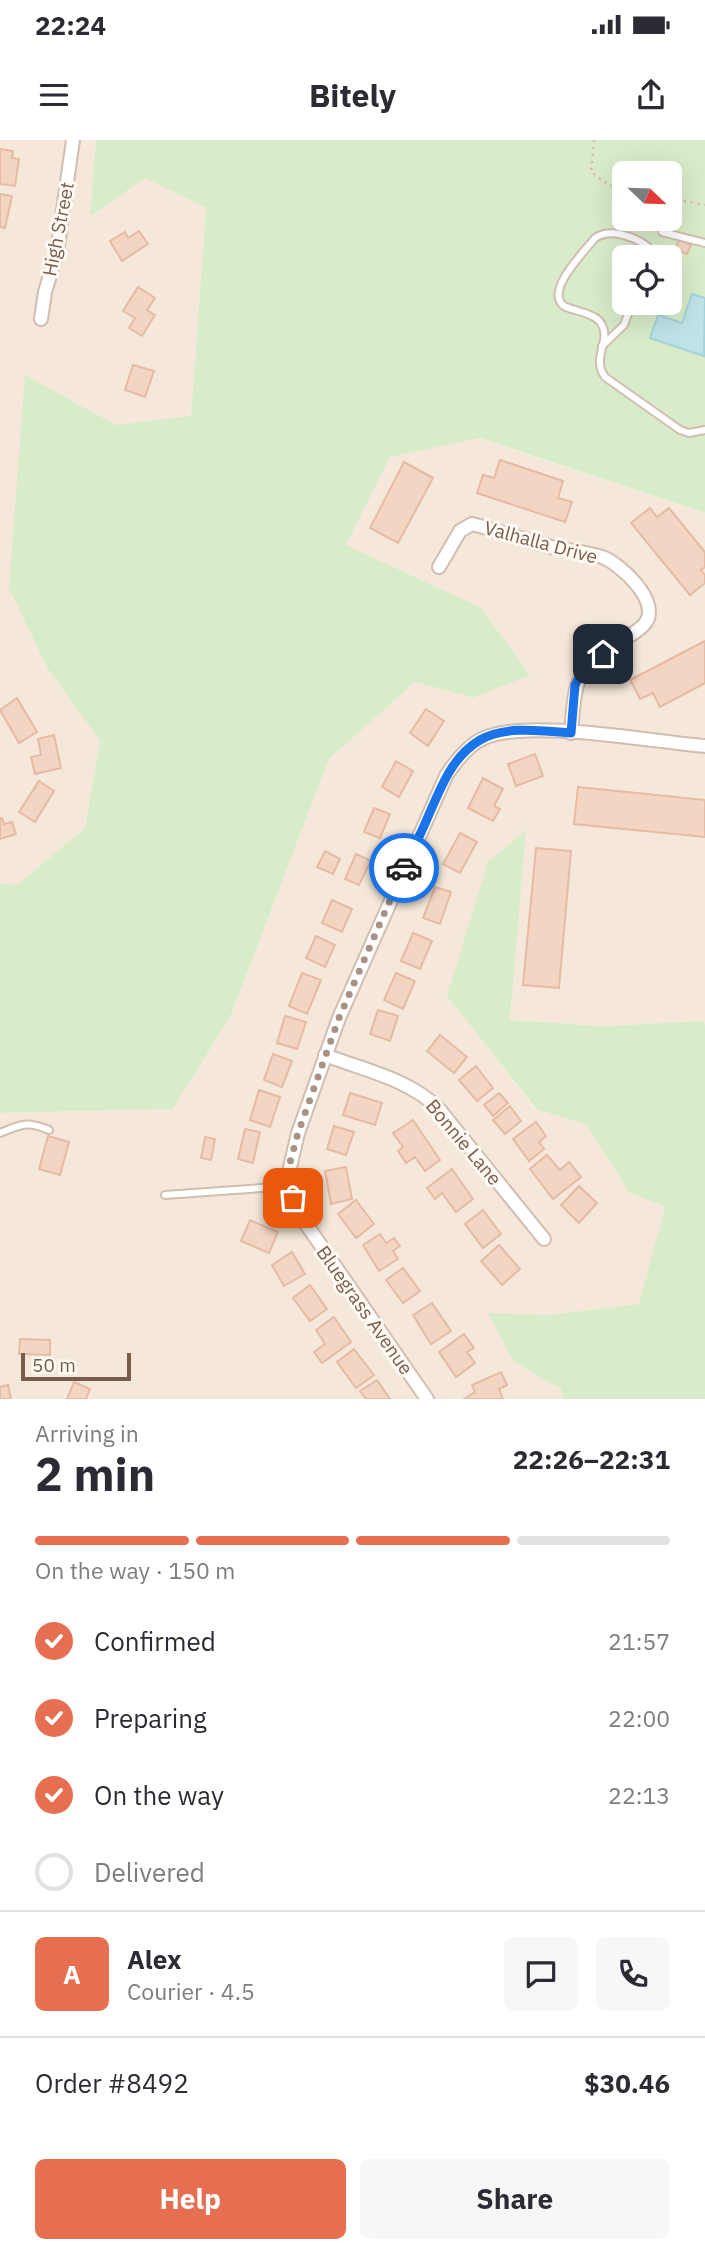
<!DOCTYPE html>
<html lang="en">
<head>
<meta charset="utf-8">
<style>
  :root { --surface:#fff; --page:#f7f7f7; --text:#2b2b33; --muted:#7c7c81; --line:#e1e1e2; --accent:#e76f51 }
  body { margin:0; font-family:"IBM Plex Sans",sans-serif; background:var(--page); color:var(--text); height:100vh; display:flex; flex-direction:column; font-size:26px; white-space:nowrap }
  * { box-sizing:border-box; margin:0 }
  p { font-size:23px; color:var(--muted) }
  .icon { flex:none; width:38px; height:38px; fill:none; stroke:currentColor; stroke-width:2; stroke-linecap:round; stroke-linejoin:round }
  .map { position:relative; height:1259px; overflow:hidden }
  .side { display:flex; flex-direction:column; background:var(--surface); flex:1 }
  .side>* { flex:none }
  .needle { width:46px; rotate:113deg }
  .controls { position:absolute; left:612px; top:21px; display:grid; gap:14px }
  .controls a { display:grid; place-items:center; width:70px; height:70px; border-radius:10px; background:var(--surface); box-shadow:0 7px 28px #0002; font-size:35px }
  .scale { position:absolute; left:21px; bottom:18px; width:110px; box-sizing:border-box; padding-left:7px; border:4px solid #7a5c4d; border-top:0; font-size:19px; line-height:24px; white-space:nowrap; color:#7a5c4d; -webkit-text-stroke:5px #fffaf3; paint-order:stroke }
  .pin { position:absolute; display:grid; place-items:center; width:60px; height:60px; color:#fff; margin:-30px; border-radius:14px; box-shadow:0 4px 10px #0006 }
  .courier { position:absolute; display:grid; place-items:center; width:70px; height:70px; margin:-35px; border:5px solid #1a73e8; border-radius:50%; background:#fff; color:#222; box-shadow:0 2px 9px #0007 }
  .summary em { font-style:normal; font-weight:700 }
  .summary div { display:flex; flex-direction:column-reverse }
  .summary { display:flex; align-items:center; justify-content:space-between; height:119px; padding:0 35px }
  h1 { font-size:46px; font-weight:700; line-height:52px }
  .bar { display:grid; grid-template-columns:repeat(4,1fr); gap:10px 7px; align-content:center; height:84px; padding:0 35px }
  .bar i { height:9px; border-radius:5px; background:var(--line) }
  .bar .on { background:var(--accent) }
  .bar p { grid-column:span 4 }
  .line { display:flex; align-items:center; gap:18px; padding:0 35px; border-top:2px solid var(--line) }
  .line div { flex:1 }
  .round { display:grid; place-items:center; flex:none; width:74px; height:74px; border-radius:10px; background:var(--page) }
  ol { padding:0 35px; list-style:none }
  li { display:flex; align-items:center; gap:21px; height:77px }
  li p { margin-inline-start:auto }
  li .icon { padding:7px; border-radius:50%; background:var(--accent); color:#fff; stroke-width:4 }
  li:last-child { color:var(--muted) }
  li i { width:38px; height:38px; border:4px solid var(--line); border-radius:50% }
  .action { display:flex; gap:14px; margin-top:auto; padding:14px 35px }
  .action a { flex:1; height:80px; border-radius:10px; background:var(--accent); color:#fff; font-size:28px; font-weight:700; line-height:80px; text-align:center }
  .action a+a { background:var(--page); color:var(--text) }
  .status { display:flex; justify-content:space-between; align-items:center; height:49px; padding:0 35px; background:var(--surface); direction:ltr }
  .status svg { height:19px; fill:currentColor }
  header { display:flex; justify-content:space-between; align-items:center; height:91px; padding:0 35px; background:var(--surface); font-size:32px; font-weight:700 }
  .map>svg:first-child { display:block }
</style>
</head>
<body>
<div class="status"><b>22:24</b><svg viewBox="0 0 49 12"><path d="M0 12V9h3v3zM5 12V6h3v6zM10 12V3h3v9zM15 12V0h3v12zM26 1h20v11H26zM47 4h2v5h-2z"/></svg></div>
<header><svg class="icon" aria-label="menu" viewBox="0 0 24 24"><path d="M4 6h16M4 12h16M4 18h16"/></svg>Bitely<svg class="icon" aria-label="share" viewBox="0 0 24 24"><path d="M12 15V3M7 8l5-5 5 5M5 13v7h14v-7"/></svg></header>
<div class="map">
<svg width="705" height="1259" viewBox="0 0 705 1259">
  <rect width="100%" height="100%" fill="#fdf6ec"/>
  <g fill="#f5e8da">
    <path d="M 0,0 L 96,0 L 91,77 L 145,38 L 206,68 L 191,277 L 116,285 L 26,236 L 48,529 L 100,601 L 85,688 L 17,745 L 0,743 Z"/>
    <path d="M 478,298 L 705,373 L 705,885 L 701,881 L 603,886 L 510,880 L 525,691 L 447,855 L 536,970 L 586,984 L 629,1051 L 665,1067 L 640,1164 L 548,1175 L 489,1174 L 514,1222 L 561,1249 L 563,1259 L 0,1259 L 0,973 L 173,969 L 231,875 L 329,619 L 415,542 L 473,558 L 480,467 L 346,405 L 390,316 Z"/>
  </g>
  <g fill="#d8ecc9" fill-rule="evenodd">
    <path d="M 96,0 L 705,0 L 705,373 L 479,298 L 390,317 L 346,405 L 480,467 L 530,535 L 473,558 L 415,542 L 329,619 L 231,875 L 173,969 L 0,973 L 0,743 L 17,745 L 85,688 L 100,601 L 48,529 L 9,448 L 25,235 L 116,285 L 191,276 L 206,68 L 145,38 L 90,77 ZM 625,33 L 670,33 L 670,79 L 625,79 ZM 625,117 L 670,117 L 670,163 L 625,163 Z"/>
    <path d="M 526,690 L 510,880 L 603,886 L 702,881 L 705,885 L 705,1259 L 563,1259 L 561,1249 L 514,1222 L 488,1173 L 548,1175 L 639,1164 L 665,1067 L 629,1052 L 586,984 L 537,970 L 447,856 L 488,722 Z"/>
  </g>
  <path fill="#bfe3e8" stroke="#a5d3da" stroke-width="2" d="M 692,154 L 705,158 L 704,216 L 650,198 L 658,175 L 682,183 Z"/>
  <g fill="#f3d5c3" stroke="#e6bba3" stroke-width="2">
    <path d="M 0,9 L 13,11 L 12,18 L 19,19 L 15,46 L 0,44 Z"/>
    <path d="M 0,54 L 12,56 L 5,88 L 0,87 Z"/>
    <path d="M 139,91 L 148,104 L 122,121 L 110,101 L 125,92 L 128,98 Z"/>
    <path d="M 679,100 L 691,105 L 687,114 L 675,109 Z"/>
    <path d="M 138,147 L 155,158 L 147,170 L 155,175 L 142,196 L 129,188 L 135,178 L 123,171 Z"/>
    <path d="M 133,225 L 154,231 L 145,257 L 125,250 Z"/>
    <path d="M 500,320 L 563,341 L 558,358 L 572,362 L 565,382 L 477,353 L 483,335 L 494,338 Z"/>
    <path d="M 404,322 L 433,338 L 398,403 L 370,388 Z"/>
    <path d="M 650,368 L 657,377 L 669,368 L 705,412 L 705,427 L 701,430 L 705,435 L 705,443 L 690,455 L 631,383 Z"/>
    <path d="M 705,501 L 705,543 L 660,567 L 653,553 L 640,559 L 630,540 Z"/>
    <path d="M 17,558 L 37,592 L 19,603 L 0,570 Z"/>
    <path d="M 426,569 L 444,581 L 428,606 L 410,593 Z"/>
    <path d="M 54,595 L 61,628 L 35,634 L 31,617 L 41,615 L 38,599 Z"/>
    <path d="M 535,614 L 543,636 L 516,646 L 508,624 Z"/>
    <path d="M 396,621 L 413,631 L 399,657 L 382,647 Z"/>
    <path d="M 483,638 L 503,649 L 494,666 L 500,669 L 493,681 L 468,668 Z"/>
    <path d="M 39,641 L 54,651 L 35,682 L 19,672 Z"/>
    <path d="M 578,647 L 705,660 L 705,697 L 574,684 Z"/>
    <path d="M 374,668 L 390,674 L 380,698 L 364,692 Z"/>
    <path d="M 0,678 L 2,678 L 4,684 L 12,682 L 16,694 L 0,699 Z"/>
    <path d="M 460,693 L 477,702 L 460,733 L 443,724 Z"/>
    <path d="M 536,708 L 571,711 L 559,848 L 523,845 Z"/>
    <path d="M 325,711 L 340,719 L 333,734 L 317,727 Z"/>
    <path d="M 356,714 L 371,721 L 359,745 L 345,739 Z"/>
    <path d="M 435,747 L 451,752 L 440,784 L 423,778 Z"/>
    <path d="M 332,760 L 352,769 L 342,792 L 322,783 Z"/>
    <path d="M 413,793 L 432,801 L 420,829 L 401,821 Z"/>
    <path d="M 316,796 L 335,805 L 325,827 L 306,818 Z"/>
    <path d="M 302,833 L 321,840 L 307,874 L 289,866 Z"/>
    <path d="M 396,833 L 415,841 L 403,869 L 384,860 Z"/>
    <path d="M 378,870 L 398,876 L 390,901 L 370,894 Z"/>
    <path d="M 285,876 L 306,882 L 297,909 L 277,903 Z"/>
    <path d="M 440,895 L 467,917 L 454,933 L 427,911 Z"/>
    <path d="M 273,914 L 292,921 L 282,947 L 264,940 Z"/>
    <path d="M 476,926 L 493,948 L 477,961 L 459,940 Z"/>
    <path d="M 259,950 L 280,957 L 270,987 L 250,980 Z"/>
    <path d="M 350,953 L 382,963 L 375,985 L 343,975 Z"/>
    <path d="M 499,953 L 508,963 L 493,976 L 484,965 Z"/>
    <path d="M 510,966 L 521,981 L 505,994 L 493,980 Z"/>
    <path d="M 413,980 L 440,1020 L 425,1031 L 415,1017 L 406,1023 L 398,1011 L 403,1007 L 393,993 Z"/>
    <path d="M 536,982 L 546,996 L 539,1002 L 544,1009 L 529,1021 L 513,999 Z"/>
    <path d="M 334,986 L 354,992 L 346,1015 L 327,1009 Z"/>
    <path d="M 245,989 L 260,992 L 253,1023 L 238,1019 Z"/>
    <path d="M 48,996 L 69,1002 L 60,1035 L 39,1029 Z"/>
    <path d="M 205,997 L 215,999 L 211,1020 L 201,1018 Z"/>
    <path d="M 547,1015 L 560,1030 L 569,1022 L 581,1037 L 553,1059 L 530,1029 Z"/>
    <path d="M 346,1027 L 352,1059 L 331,1064 L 325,1031 Z"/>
    <path d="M 452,1029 L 473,1059 L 456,1072 L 442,1053 L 435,1059 L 427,1048 Z"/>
    <path d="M 579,1046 L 597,1063 L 579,1083 L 561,1065 Z"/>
    <path d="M 356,1060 L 374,1084 L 356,1098 L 338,1074 Z"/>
    <path d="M 483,1070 L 501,1094 L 483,1108 L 465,1084 Z"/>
    <path d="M 250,1080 L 278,1092 L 269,1113 L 241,1101 Z"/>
    <path d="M 380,1094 L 386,1103 L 394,1098 L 400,1106 L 393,1111 L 398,1119 L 379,1131 L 363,1105 Z"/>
    <path d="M 499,1105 L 520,1129 L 502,1145 L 481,1121 Z"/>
    <path d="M 292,1112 L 305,1134 L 284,1146 L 272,1125 Z"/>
    <path d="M 403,1128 L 420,1151 L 403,1163 L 386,1140 Z"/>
    <path d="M 310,1145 L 327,1169 L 310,1181 L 293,1158 Z"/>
    <path d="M 432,1163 L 451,1191 L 431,1204 L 413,1175 Z"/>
    <path d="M 334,1177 L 351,1202 L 322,1223 L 314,1212 L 325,1204 L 316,1190 Z"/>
    <path d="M 464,1194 L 474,1208 L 467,1212 L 475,1223 L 456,1237 L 439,1212 Z"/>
    <path d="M 20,1199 L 50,1200 L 50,1215 L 19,1214 Z"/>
    <path d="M 354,1209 L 374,1235 L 356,1248 L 337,1222 Z"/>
    <path d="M 501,1232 L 507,1245 L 499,1249 L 503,1259 L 464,1259 L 475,1252 L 472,1245 Z"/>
    <path d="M 377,1240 L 390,1259 L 366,1259 L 360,1251 Z"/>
    <path d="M 74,1242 L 90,1249 L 86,1259 L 67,1259 Z"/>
    <path d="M 8,1245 L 11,1259 L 0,1259 L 0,1247 Z"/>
  </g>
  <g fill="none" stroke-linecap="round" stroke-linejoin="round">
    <g stroke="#d1beb0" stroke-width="10">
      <g id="service">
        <path d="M 662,92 L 705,103"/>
        <path d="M 649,117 L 647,106 C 633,96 610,88 595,98 C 585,111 544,151 564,166 C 570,169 579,171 585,173 C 592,176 599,178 602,185 C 611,202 591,217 605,237 L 680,290 L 689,293 L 705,290"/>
        <path d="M 602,206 L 624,185 L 632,163"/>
        <path d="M 0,993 C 21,984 27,981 49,990"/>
        <path d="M 165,1055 L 290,1046"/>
      </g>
    </g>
    <g stroke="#d1beb0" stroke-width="16">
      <g id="minor">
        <path d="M 41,179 L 45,152 L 57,112 L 73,0"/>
        <path d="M 439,427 L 460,391 L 472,384 C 500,391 527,401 555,408 C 570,411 587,412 602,417 C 621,424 660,461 646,482 C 640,491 630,495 621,501 C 573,535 576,536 571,593"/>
        <path d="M 325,915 C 364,930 409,939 439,969 L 544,1099"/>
        <path d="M 427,1259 L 297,1071 L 291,1050 L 289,1032 L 298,993 L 339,878 L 446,636 C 455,622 468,605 484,598 C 529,578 652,602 705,606"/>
      </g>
    </g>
    <g stroke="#d9b8a5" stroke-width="2.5" stroke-dasharray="2 5" stroke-linecap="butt">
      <path d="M 594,0 L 591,32 L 609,45 L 625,48"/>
      <path d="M 625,55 L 614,55 L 612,61 L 625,67"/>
      <path d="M 670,58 L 705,65"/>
      <path d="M 670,66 L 670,84"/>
    </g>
    <use href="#service" stroke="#fff" stroke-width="6"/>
    <use href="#minor" stroke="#fff" stroke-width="12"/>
  </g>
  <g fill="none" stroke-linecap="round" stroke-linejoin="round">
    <path stroke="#a89285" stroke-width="7" stroke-dasharray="0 12.6" d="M 293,1058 L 289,1026 L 298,993 L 339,878 L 404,728"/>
    <path stroke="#1a73e8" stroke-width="9" d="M 404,728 C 411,712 420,696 427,679 C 440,650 451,617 480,600 C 506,585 543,591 571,593 L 575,545 L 584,528 L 603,514"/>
  </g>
  <g text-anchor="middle" stroke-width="6" stroke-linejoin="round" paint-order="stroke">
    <g font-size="19" fill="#7a5c4d" stroke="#fffaf3">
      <text transform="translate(58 89) rotate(-79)" y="7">High Street</text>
      <text transform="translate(541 402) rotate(15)" y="7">Valhalla Drive</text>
      <text transform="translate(464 1002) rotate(50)" y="7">Bonnie Lane</text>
      <text transform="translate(365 1170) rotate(55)" y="7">Bluegrass Avenue</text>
    </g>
  </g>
</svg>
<div class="controls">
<a><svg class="needle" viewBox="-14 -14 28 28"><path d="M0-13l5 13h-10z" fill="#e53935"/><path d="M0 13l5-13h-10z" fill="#7c7c81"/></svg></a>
<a><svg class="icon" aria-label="locate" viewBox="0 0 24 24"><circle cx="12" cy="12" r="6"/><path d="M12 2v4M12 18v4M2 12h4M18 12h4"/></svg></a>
</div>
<div class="scale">50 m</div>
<div class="pin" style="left:293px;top:1058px;background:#ea580c"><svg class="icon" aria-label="bag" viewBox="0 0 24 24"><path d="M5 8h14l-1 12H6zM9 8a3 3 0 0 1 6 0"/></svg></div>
<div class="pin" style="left:603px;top:514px;background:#1f2937"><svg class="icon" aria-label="home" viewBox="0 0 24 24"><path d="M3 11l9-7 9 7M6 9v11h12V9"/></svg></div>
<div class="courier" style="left:404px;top:728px"><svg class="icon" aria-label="car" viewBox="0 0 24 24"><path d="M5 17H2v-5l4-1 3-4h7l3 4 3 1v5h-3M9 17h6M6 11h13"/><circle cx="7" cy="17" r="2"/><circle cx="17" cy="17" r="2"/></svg></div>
</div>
<section class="side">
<div class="summary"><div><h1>2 min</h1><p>Arriving in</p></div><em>22:26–22:31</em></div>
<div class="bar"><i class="on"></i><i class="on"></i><i class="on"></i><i></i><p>On the way · 150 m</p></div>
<ol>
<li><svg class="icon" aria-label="check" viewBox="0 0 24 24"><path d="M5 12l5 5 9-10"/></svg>Confirmed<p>21:57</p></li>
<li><svg class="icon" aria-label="check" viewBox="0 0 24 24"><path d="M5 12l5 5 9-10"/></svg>Preparing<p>22:00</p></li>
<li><svg class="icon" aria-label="check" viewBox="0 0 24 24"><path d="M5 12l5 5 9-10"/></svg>On the way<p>22:13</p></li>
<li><i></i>Delivered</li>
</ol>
<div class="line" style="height:126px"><b class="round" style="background:var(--accent);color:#fff">A</b><div><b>Alex</b><p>Courier · 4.5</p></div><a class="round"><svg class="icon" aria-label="chat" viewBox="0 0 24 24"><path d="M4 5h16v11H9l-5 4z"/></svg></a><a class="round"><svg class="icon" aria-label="phone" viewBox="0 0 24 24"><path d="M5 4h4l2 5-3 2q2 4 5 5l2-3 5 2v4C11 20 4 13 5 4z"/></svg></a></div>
<div class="line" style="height:91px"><div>Order #8492</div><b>$30.46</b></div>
<div class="action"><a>Help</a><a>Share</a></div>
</section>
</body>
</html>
